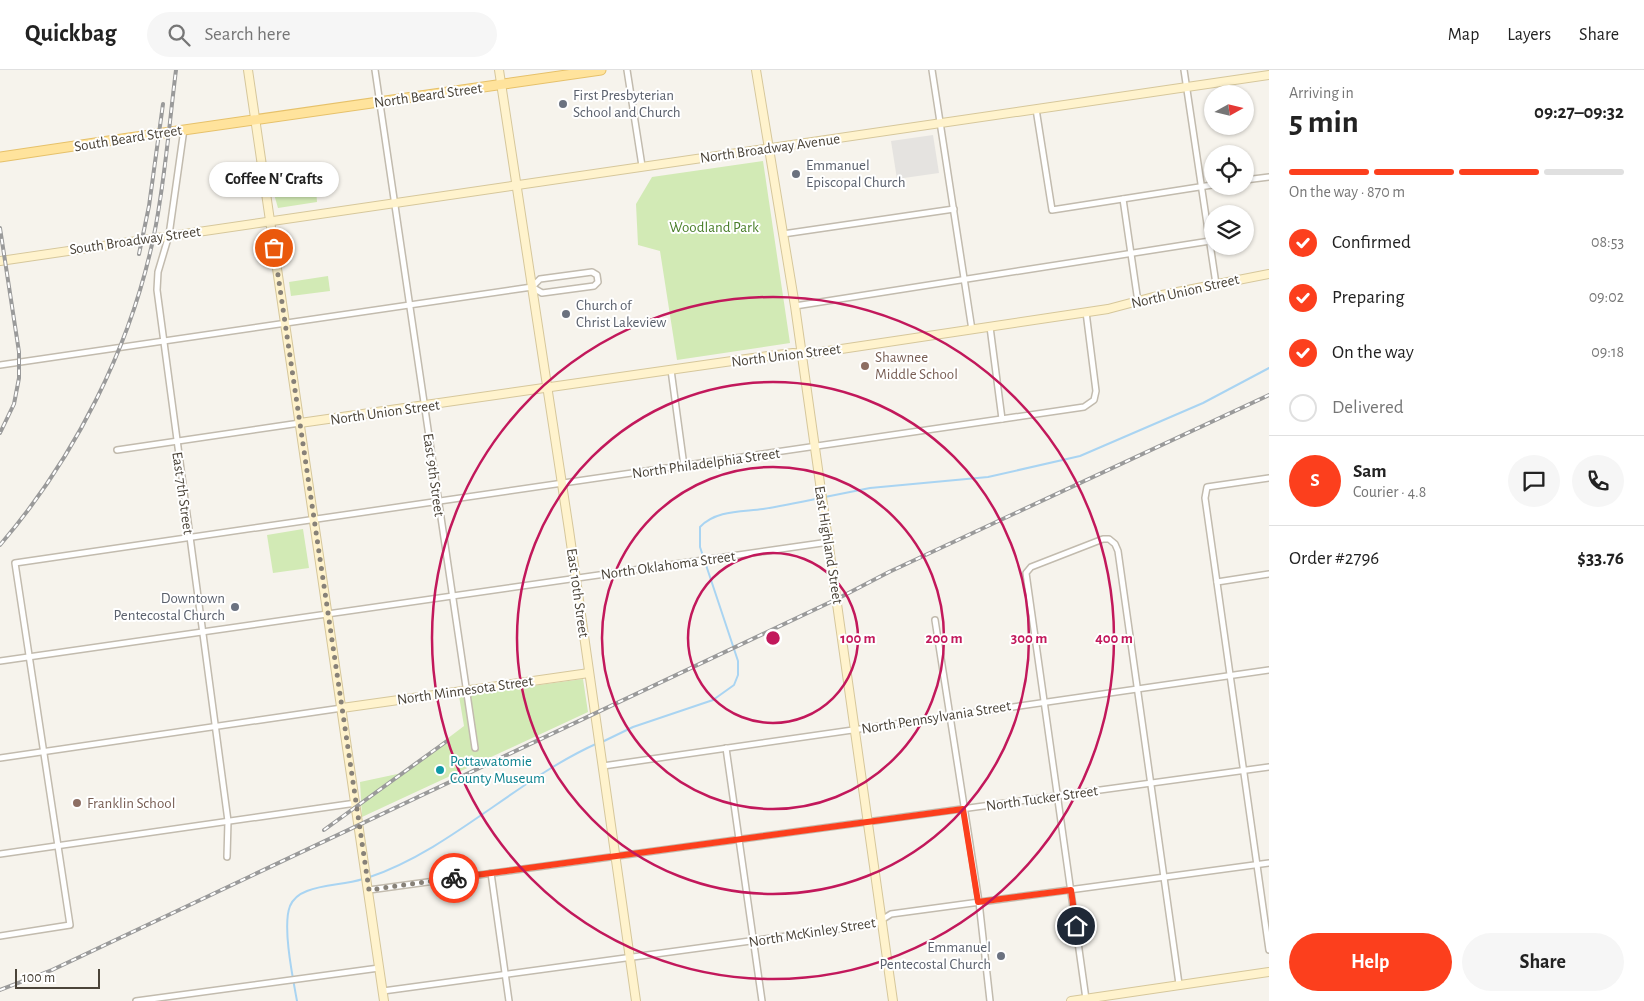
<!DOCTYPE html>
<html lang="en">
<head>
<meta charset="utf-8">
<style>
  :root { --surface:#fff; --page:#f6f6f6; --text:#222; --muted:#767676; --line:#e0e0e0; --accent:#fc3f1d }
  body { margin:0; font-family:"Alegreya Sans",sans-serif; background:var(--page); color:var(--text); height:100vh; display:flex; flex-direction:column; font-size:19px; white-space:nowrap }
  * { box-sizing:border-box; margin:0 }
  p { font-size:16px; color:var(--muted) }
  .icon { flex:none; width:28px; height:28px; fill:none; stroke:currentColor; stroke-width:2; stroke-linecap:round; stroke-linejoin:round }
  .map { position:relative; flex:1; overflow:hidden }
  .side { display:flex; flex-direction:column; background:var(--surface); width:375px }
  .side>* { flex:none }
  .needle { width:32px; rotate:82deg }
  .controls { position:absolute; left:1204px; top:15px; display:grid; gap:10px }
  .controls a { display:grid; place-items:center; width:50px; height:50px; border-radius:50%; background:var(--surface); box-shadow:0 1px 4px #0004; font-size:25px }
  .scale { position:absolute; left:15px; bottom:12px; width:85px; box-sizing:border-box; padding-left:5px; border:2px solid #4b4439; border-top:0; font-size:14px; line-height:18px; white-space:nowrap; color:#4b4439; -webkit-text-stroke:4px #fff; paint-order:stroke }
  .pin { position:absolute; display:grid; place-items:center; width:42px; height:42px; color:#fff; margin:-21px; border:2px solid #fff; border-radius:50%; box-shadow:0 1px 5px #0007 }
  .courier { position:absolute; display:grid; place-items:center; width:50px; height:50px; margin:-25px; border:4px solid #fc3f1d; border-radius:50%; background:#fff; color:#222; box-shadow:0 1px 6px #0007 }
  .bubble { position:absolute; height:35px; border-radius:18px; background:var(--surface); box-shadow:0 1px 4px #0004; font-size:16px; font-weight:600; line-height:35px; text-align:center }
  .overview em { font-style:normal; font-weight:600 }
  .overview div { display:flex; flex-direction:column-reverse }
  .overview { display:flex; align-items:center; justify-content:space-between; height:85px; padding:0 20px }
  h1 { font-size:32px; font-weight:600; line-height:38px }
  .bar { display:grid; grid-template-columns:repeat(4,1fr); gap:8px 5px; align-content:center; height:60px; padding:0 20px }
  .bar i { height:6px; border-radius:4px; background:var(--line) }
  .bar .current { background:var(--accent) }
  .bar p { grid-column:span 4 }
  .line { display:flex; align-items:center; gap:12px; padding:0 20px; border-top:1px solid var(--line) }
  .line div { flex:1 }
  .round { display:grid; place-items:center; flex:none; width:52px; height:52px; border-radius:26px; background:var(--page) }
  ol { padding:0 20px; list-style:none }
  li { display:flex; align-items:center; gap:15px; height:55px }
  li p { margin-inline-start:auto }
  li .icon { padding:5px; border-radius:50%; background:var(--accent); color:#fff; stroke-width:4 }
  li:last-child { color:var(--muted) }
  li i { width:28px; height:28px; border:2px solid var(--line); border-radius:50% }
  .cta { display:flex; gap:10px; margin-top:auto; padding:10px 20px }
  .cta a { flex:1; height:58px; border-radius:30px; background:var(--accent); color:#fff; font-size:20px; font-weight:600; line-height:58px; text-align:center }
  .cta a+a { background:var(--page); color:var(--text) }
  header { display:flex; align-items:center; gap:30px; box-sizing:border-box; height:70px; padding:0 25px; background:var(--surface); border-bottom:1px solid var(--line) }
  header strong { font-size:24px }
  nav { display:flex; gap:28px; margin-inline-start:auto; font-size:18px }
  .search { width:350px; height:45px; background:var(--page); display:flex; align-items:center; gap:12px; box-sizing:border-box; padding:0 18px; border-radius:28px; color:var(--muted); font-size:19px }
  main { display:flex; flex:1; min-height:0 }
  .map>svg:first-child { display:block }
</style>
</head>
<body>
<header>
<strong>Quickbag</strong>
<div class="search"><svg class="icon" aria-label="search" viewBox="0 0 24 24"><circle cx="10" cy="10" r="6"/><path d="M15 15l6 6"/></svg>Search here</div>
<nav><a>Map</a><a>Layers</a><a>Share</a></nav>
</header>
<main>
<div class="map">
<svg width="1269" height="931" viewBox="0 0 1269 931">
  <rect width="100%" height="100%" fill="#f6f3ec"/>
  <g fill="#d2eab5">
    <path d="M 763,91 L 790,273 L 677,290 L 660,181 L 638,175 L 636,134 L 652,107 Z"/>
    <path d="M 316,118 L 317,132 L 278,138 L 274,124 Z"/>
    <path d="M 328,206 L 330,221 L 291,226 L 289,212 Z"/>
    <path d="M 303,459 L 309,498 L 273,503 L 267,465 Z"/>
    <path d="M 583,609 L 588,642 L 362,747 L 360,712 L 402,703 L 464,656 L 459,626 Z"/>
  </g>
  <path fill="#e5e3e0" d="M 933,65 L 939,103 L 897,109 L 891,71 Z"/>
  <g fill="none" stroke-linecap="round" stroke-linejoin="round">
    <g stroke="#a9d4f2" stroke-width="2">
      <path d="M 825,427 L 870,418 L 988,407 L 1080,386 L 1203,333 L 1269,298"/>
      <path d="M 602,672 L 633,657 L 713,630 L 734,615 L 738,605 L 738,591 L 700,477 L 700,457 C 716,440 742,442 763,439 C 782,436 801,432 820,428"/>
      <path d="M 367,808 C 451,780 517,709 598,673"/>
      <path d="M 297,931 C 293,909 282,856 290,836 C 293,829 299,824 307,821 C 325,814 344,815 363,809"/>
    </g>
    <g stroke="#c2bbae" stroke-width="8">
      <g id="street">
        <path d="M 375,0 L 475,678"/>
        <path d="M 627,0 L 642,96"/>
        <path d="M 932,0 L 972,260"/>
        <path d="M 1184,0 L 1216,214"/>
        <path d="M 1036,39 L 1052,140 L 1212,115"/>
        <path d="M 184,59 L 169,165 L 158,202 L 157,220 L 228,751 L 227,787"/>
        <path d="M 1245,110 L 1269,107"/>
        <path d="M 1123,129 L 1138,232"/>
        <path d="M 783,164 L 954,139"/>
        <path d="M 795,236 L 1210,171"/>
        <path d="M 990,257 L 1002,349"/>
        <path d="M 0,295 L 532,217 L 542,223 L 594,216 L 598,212 L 597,205 L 592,202 L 540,209 L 532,217"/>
        <path d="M 671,300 L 684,396"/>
        <path d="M 117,380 L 300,353"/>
        <path d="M 1269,408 L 1207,417 L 1205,428 L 1269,880"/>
        <path d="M 1217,512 L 1269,504"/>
        <path d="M 935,550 L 979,832 L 990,931"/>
        <path d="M 0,591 L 829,472"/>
        <path d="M 726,678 L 762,931"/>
        <path d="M 0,688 L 342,638"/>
        <path d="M 603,696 L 1269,600"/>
        <path d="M 0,784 L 356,733"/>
        <path d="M 491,803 L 509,931"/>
        <path d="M 369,820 L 1269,697"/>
        <path d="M 0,866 L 70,855 L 15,493 L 1084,337 L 1094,330 L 1096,321 L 1086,242"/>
        <path d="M 383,921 L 875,854 L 891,844 L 1269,793"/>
        <path d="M 1086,929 L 1026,503 L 1031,497 L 1103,469 L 1109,469 L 1115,474 L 1118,481 L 1179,914"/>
        <path d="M 136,931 L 379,898"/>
      </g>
    </g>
    <g stroke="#d6c79b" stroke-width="10">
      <g id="secondary">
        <path d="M 248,0 L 384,931"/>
        <path d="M 499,0 L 569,460 L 636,931"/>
        <path d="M 756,0 L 795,236 L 893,931"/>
        <path d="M 0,191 L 1269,5"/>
        <path d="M 300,353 L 753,288 L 793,283 L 808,284 L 1108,239 L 1157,226 L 1269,204"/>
        <path d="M 342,638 L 589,603"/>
        <path d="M 1071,931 L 1269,902"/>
      </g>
    </g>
    <g stroke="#e6c16a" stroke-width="11">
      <path id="primary" d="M 0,87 C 200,57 400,29 601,0"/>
    </g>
    <use href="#street" stroke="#fff" stroke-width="5"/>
    <use href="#secondary" stroke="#fff3cd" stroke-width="8"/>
    <use href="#primary" stroke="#ffe39c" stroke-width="9"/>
    <g stroke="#9a9a9a" stroke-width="4">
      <g id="rail">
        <path d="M 0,158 L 19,282 L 19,308 L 14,334 L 0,363"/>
        <path d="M 139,184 L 149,136 L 163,34"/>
        <path d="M 0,475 C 74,389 131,277 154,165 C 165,111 169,55 176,0"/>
        <path d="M 324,760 L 447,671"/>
        <path d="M 0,920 L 52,900 L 837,529 L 889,502 L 1269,325"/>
      </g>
    </g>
    <use href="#rail" stroke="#fff" stroke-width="2" stroke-dasharray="5.5" stroke-linecap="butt"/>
  </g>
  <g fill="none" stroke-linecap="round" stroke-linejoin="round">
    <path stroke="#878178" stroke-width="5" stroke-dasharray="0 9" d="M 274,178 L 369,820 L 454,808"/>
    <path stroke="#fc3f1d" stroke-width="6" d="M 454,808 L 963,739 L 978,832 L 1071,820 L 1076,856"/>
  </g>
  <g fill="none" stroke="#c2185b" stroke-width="2.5">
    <circle cx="773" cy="568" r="85"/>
    <circle cx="773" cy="568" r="171"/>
    <circle cx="773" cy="568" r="256"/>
    <circle cx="773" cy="568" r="341"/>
  </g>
  <g fill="#6b7280" stroke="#fff" stroke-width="2">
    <circle cx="563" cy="34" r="5"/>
    <circle cx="796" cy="104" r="5"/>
    <circle cx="566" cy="244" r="5"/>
    <circle cx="235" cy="537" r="5"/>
    <circle cx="1001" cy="886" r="5"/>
  </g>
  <g fill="#8d6e63" stroke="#fff" stroke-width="2">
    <circle cx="865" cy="296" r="5"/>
    <circle cx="77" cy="733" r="5"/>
  </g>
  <circle fill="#0f9aa8" stroke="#fff" stroke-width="2" cx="440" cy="700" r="5"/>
  <g text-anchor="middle" stroke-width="4" stroke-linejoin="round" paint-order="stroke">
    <g font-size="15" fill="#4b4439" stroke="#fff">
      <text transform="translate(428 25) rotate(-8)" y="5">North Beard Street</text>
      <text transform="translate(128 68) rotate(-9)" y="5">South Beard Street</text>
      <text transform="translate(770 78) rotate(-8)" y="5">North Broadway Avenue</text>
      <text transform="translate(135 170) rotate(-8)" y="5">South Broadway Street</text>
      <text transform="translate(1185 221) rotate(-13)" y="5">North Union Street</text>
      <text transform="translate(786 285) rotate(-7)" y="5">North Union Street</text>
      <text transform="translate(385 342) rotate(-8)" y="5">North Union Street</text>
      <text transform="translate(706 393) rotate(-8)" y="5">North Philadelphia Street</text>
      <text transform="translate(434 405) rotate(82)" y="5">East 9th Street</text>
      <text transform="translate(183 423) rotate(82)" y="5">East 7th Street</text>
      <text transform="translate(829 475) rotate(81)" y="5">East Highland Street</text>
      <text transform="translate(668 495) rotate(-8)" y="5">North Oklahoma Street</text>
      <text transform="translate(578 523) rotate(82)" y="5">East 10th Street</text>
      <text transform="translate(465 620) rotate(-8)" y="5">North Minnesota Street</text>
      <text transform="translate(936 647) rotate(-9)" y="5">North Pennsylvania Street</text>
      <text transform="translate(1042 728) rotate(-8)" y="5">North Tucker Street</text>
      <text transform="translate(812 862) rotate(-9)" y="5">North McKinley Street</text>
    </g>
    <g font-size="15" fill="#5b616d" stroke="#fff" text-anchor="start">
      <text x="573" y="30">First Presbyterian<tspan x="573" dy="17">School and Church</tspan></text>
      <text x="806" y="100">Emmanuel<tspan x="806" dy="17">Episcopal Church</tspan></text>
      <text x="576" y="240">Church of<tspan x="576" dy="17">Christ Lakeview</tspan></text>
      <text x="225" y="533" text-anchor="end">Downtown<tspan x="225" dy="17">Pentecostal Church</tspan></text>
      <text x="991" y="882" text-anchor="end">Emmanuel<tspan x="991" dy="17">Pentecostal Church</tspan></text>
    </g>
    <g font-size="15" fill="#4a7f2a" stroke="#fff">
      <text x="714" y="162">Woodland Park</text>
    </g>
    <g font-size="15" fill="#785e54" stroke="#fff" text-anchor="start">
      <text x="875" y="292">Shawnee<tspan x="875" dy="17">Middle School</tspan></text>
      <text x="87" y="738">Franklin School</text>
    </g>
    <g font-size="15" fill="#0d838f" stroke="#fff" text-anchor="start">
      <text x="450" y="696">Pottawatomie<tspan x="450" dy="17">County Museum</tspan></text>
    </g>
  </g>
  <circle cx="773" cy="568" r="8" fill="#c2185b" stroke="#fff" stroke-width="2.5"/>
  <g font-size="15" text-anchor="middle" font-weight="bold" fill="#c2185b" stroke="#fff" stroke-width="4" stroke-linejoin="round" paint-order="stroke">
    <text x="858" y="573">100 m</text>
    <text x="944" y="573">200 m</text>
    <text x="1029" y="573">300 m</text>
    <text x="1114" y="573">400 m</text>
  </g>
</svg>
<div class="controls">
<a><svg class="needle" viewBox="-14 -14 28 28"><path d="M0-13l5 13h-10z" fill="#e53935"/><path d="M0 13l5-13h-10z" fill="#767676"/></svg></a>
<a><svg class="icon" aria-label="locate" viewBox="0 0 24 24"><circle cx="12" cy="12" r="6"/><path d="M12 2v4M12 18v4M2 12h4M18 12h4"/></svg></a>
<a><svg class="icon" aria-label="layers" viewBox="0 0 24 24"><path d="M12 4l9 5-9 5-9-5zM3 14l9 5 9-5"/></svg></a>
</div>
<div class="scale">100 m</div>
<div class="pin" style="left:274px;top:178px;background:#ea580c"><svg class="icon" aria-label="bag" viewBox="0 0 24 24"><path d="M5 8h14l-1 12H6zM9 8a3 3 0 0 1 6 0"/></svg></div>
<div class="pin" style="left:1076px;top:856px;background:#1f2937"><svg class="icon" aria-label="home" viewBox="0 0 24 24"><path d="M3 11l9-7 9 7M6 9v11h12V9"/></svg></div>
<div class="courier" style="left:454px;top:808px"><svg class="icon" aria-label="bike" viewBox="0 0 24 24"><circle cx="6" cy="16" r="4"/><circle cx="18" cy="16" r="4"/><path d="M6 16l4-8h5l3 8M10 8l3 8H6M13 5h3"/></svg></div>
<div class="bubble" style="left:209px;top:92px;width:130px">Coffee N' Crafts</div>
</div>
<section class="side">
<div class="overview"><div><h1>5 min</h1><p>Arriving in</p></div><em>09:27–09:32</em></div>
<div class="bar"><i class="current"></i><i class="current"></i><i class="current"></i><i></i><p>On the way · 870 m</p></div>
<ol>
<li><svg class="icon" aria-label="check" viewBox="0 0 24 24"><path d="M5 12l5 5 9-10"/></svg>Confirmed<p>08:53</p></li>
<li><svg class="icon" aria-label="check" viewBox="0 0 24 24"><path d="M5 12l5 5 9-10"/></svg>Preparing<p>09:02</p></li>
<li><svg class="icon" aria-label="check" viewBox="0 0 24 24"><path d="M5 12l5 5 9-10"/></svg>On the way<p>09:18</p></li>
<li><i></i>Delivered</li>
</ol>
<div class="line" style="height:90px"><b class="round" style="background:var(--accent);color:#fff">S</b><div><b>Sam</b><p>Courier · 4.8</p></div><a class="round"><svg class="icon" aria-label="chat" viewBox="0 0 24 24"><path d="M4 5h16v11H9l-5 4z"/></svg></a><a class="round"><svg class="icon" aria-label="phone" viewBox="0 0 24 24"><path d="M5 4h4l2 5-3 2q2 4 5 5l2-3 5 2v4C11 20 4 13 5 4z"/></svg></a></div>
<div class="line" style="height:65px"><div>Order #2796</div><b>$33.76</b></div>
<div class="cta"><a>Help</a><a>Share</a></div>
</section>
</main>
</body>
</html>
